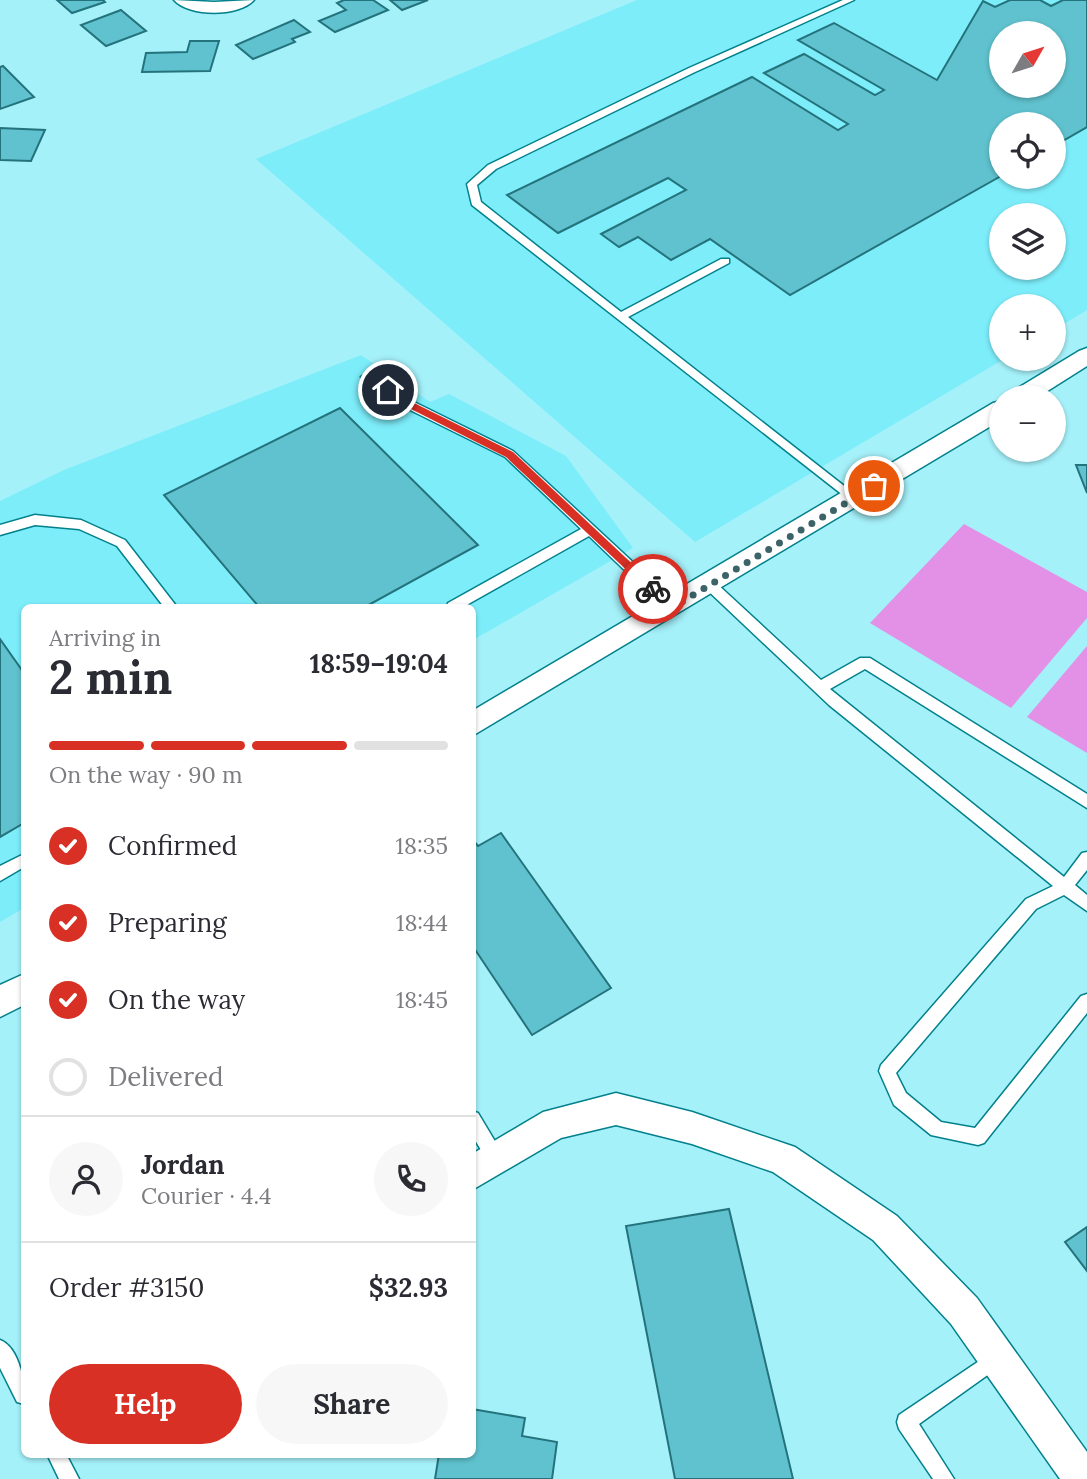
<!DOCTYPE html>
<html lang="en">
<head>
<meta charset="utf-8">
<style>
  :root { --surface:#fff; --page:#f7f7f7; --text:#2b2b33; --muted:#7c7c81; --line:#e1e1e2; --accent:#d93025 }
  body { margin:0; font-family:Lora,serif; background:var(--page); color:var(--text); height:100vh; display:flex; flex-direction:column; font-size:26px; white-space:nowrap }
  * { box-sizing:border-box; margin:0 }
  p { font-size:23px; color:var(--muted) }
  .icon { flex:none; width:38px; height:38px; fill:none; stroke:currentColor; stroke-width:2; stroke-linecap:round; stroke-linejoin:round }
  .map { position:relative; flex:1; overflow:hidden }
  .sheet { position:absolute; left:21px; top:604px; width:455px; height:854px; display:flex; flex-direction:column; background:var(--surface); border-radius:10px; box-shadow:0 2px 5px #0004 }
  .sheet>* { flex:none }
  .needle { width:46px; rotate:51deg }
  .controls { position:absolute; left:989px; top:21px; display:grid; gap:14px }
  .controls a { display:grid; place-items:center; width:77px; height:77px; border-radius:50%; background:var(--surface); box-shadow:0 2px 5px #0004; font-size:35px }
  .pin { position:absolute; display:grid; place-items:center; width:60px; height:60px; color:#fff; margin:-30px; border:4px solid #fff; border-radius:50%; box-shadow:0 2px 7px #0007 }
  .courier { position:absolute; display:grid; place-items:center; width:70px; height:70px; margin:-35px; border:5px solid #d93025; border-radius:50%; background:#fff; color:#222; box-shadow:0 2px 9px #0007 }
  .overview em { font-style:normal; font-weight:800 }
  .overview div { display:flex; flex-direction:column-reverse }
  .overview { display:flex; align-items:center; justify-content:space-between; height:119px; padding:0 28px }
  h1 { font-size:46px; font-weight:800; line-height:52px }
  .bar { display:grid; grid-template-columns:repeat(4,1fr); gap:10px 7px; align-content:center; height:84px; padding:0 28px }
  .bar i { height:9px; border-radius:5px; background:var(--line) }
  .bar .on { background:var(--accent) }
  .bar p { grid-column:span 4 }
  .line { display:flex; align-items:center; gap:18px; padding:0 28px; border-top:2px solid var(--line) }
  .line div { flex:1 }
  .round { display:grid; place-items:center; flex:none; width:74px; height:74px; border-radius:37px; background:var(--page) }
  ol { padding:0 28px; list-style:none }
  li { display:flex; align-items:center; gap:21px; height:77px }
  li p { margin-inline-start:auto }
  li .icon { padding:7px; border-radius:50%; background:var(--accent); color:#fff; stroke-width:4 }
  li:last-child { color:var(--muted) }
  li i { width:38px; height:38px; border:4px solid var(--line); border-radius:50% }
  .action { display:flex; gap:14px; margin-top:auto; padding:14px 28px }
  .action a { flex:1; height:80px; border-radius:42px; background:var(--accent); color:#fff; font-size:28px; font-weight:800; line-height:80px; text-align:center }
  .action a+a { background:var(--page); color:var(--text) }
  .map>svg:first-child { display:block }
</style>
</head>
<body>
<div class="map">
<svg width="1087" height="1479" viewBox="0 0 1087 1479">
  <rect width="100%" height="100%" fill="#a5f1fa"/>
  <g fill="#7dedfa" fill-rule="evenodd">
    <path d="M 637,0 L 1087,0 L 1087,310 L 1054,330 L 1054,306 L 1001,306 L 1001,359 L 1004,359 L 695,542 L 256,159 ZM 1001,33 L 1054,33 L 1054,86 L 1001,86 ZM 1001,124 L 1054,124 L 1054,177 L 1001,177 ZM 1001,215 L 1054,215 L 1054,268 L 1001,268 Z"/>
    <path d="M 361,355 L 430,402 L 449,394 L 566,456 L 633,548 L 473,640 L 472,607 L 24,607 L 24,908 L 0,922 L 0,501 L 64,470 Z"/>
  </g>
  <g fill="#e391e6">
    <path d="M 964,524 L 1087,592 L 1087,618 L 1011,708 L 870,623 Z"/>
    <path d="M 1087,646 L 1087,753 L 1027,717 Z"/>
  </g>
  <g fill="#5fc2ce" stroke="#24737c" stroke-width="2" fill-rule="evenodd">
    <path d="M 57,0 L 103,0 L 105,2 L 72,13 Z"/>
    <path d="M 344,0 L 373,0 L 388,10 L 335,32 L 319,21 L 346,10 L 337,3 Z"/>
    <path d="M 390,0 L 428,0 L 402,10 Z"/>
    <path d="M 1010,0 L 1040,0 L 1051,6 L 1063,0 L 1087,0 L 1087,127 L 1054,146 L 1054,124 L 1001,124 L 1001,176 L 790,295 L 710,239 L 671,260 L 638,237 L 619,247 L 601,234 L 686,190 L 668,178 L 558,233 L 507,195 L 752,77 L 838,130 L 848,124 L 764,73 L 804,54 L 875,95 L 884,90 L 798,40 L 834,23 L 937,80 L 983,1 L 995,7 ZM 1001,33 L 1054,33 L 1054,86 L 1001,86 Z"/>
    <path d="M 121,10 L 146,31 L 106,46 L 81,25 Z"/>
    <path d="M 294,20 L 310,32 L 292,39 L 295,42 L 253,59 L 236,45 Z"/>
    <path d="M 190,41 L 219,41 L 210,71 L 142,72 L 146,53 L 187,52 Z"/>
    <path d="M 3,66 L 34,97 L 0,109 L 0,67 Z"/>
    <path d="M 0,128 L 45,130 L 31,161 L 0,160 Z"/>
    <path d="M 340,408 L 478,545 L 365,607 L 259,607 L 164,495 Z"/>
    <path d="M 1076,465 L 1087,465 L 1087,493 Z"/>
    <path d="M 0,639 L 24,673 L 24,823 L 0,837 Z"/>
    <path d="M 501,833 L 611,988 L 532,1035 L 472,945 L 472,839 L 478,846 Z"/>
    <path d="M 729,1209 L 793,1479 L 675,1479 L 626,1226 Z"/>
    <path d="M 1087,1227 L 1087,1271 L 1065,1242 Z"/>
    <path d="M 472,1409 L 525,1418 L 522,1436 L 557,1442 L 552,1479 L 435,1479 L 439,1454 L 472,1454 Z"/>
  </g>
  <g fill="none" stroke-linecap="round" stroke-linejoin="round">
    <g stroke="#02818c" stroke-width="3">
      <g id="lane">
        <path d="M 843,0 L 854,0 L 695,72 L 496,169 L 477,185 L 481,202 L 621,312 L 721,259 L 729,259 L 729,263 L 628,317 L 857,496 L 859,499 L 853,503 L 472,205 L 467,184 L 488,165 L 689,68 Z"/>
        <path d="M 367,373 L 412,401 L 513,451 L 677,603 L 679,607 L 677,611 L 667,611 L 589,536 L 463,607 L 447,607 L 448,603 L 581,529 L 505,457 L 404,407 L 363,380 L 361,377 Z"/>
        <path d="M 35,515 L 81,520 L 125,540 L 177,607 L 164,607 L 117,546 L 79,529 L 35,525 L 0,535 L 0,525 Z"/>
        <path d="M 710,580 L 715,582 L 821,680 L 860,658 L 870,658 L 1087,794 L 1087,808 L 865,669 L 830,689 L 1064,877 L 1082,853 L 1087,852 L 1087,870 L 1075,885 L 1087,895 L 1087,911 L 1064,895 L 1036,909 L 896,1073 L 906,1093 L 941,1122 L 975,1128 L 1081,996 L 1087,994 L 1087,1013 L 984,1143 L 978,1145 L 931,1135 L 894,1105 L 879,1071 L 881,1065 L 1026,899 L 1053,886 L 829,705 L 705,588 L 704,585 Z"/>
        <path d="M 24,854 L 24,867 L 0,881 L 0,866 Z"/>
        <path d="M 472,1111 L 478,1113 L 502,1153 L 504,1159 L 502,1165 L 496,1167 L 490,1165 L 472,1135 Z"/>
        <path d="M 0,1340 C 20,1348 26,1386 24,1404 L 17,1402 L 0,1368 Z"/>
        <path d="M 997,1349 L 1003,1352 L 1006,1358 L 1003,1364 L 919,1424 L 954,1479 L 933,1479 L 899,1429 L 897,1422 L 899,1415 Z"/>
        <path d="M 47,1454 L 66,1454 L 79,1479 L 59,1479 Z"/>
      </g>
    </g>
    <g stroke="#02818c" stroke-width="3">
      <g id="street">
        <path d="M 174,0 L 214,2 L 254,0 C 239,17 189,17 174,0 Z"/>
        <path d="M 1087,348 L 1087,366 L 1038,397 L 1010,397 L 1013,391 L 1079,351 Z"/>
        <path d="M 1001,401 L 1001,420 L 472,736 L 472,711 L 993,403 Z"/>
        <path d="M 24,974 L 24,1005 L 0,1017 L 0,985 Z"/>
        <path d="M 616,1093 L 692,1112 L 795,1147 L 897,1216 L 977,1298 L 1087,1452 L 1087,1479 L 1060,1479 L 951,1324 L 873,1240 L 773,1172 L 692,1144 L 616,1125 L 561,1138 L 472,1190 L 472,1154 L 543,1112 Z"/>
      </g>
    </g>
    <use href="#lane" fill="#fff" fill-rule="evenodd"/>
    <use href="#street" fill="#fff" fill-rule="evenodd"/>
  </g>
  <path fill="#d93025" d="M 384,388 L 391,388 L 412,402 L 513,452 L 657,587 L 657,592 L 650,592 L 506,457 L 405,406 L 384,392 Z"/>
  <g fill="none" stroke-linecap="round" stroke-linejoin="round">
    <path stroke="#3b6368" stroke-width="7" stroke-dasharray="0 12.6" d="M 653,589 L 673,607 L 874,486"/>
  </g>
</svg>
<div class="controls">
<a><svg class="needle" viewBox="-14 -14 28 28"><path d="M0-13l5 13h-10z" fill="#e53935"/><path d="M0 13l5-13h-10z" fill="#7c7c81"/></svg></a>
<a><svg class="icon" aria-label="locate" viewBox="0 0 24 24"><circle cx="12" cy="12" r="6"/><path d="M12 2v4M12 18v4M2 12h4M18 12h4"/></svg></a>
<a><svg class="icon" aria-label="layers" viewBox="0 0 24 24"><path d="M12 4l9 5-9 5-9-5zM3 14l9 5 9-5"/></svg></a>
<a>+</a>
<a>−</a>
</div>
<div class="pin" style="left:874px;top:486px;background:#ea580c"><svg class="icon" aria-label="bag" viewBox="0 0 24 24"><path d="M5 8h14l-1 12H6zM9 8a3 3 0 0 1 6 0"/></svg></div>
<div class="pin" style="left:388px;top:390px;background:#1f2937"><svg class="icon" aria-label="home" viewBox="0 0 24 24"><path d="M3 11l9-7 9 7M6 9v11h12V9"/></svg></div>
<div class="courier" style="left:653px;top:589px"><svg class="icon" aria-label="bike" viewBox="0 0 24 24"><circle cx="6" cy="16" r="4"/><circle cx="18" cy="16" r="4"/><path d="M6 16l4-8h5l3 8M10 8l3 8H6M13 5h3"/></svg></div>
<section class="sheet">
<div class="overview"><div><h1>2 min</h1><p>Arriving in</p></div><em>18:59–19:04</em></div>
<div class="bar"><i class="on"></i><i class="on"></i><i class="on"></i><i></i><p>On the way · 90 m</p></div>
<ol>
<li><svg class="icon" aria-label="check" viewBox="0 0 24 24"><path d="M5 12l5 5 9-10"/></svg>Confirmed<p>18:35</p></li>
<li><svg class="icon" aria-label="check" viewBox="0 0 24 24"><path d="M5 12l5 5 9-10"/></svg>Preparing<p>18:44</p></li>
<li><svg class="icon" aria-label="check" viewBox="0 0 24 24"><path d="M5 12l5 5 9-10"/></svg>On the way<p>18:45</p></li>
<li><i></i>Delivered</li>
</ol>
<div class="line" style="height:126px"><a class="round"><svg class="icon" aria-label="person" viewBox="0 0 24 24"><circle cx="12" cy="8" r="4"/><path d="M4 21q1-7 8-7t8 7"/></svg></a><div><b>Jordan</b><p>Courier · 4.4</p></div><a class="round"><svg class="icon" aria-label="phone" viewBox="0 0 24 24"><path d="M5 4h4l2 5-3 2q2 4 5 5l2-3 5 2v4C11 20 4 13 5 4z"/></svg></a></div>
<div class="line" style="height:91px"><div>Order #3150</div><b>$32.93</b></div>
<div class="action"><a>Help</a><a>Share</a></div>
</section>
</div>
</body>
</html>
